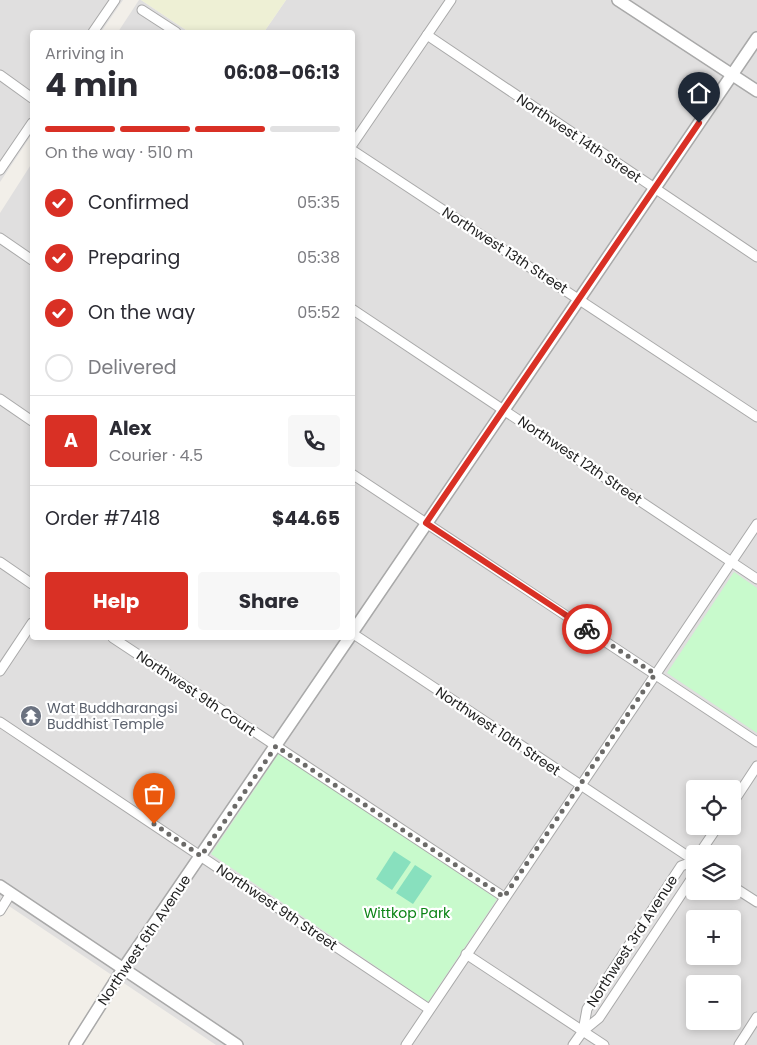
<!DOCTYPE html>
<html lang="en">
<head>
<meta charset="utf-8">
<style>
  :root { --surface:#fff; --page:#f7f7f7; --text:#2b2b33; --muted:#7c7c81; --line:#e1e1e2; --accent:#d93025 }
  body { margin:0; font-family:Poppins,sans-serif; background:var(--page); color:var(--text); height:100vh; display:flex; flex-direction:column; font-size:19px; white-space:nowrap }
  * { box-sizing:border-box; margin:0 }
  p { font-size:16px; color:var(--muted) }
  .icon { flex:none; width:28px; height:28px; fill:none; stroke:currentColor; stroke-width:2; stroke-linecap:round; stroke-linejoin:round }
  .map { position:relative; flex:1; overflow:hidden }
  .drawer { position:absolute; left:30px; top:30px; width:325px; height:610px; display:flex; flex-direction:column; background:var(--surface); border-radius:5px; box-shadow:0 2px 8px #0003 }
  .drawer>* { flex:none }
  .fabs { position:absolute; left:686px; top:780px; display:grid; gap:10px }
  .fabs a { display:grid; place-items:center; width:55px; height:55px; border-radius:5px; background:var(--surface); box-shadow:0 2px 8px #0003; font-size:25px }
  .pin { position:absolute; display:grid; place-items:center; width:42px; height:42px; color:#fff; margin:-51px -21px; border-radius:50% 50% 50% 0; rotate:-45deg; box-shadow:0 0 5px #0007 }
  .pin .icon { rotate:45deg }
  .courier { position:absolute; display:grid; place-items:center; width:50px; height:50px; margin:-25px; border:4px solid #d93025; border-radius:50%; background:#fff; color:#222; box-shadow:0 1px 6px #0007 }
  .headline em { font-style:normal; font-weight:700 }
  .headline div { display:flex; flex-direction:column-reverse }
  .headline { display:flex; align-items:center; justify-content:space-between; height:85px; padding:0 15px }
  h1 { font-size:32px; font-weight:700; line-height:38px }
  .bar { display:grid; grid-template-columns:repeat(4,1fr); gap:8px 5px; align-content:center; height:60px; padding:0 15px }
  .bar i { height:6px; border-radius:4px; background:var(--line) }
  .bar .on { background:var(--accent) }
  .bar p { grid-column:span 4 }
  .line { display:flex; align-items:center; gap:12px; padding:0 15px; border-top:1px solid var(--line) }
  .line div { flex:1 }
  .round { display:grid; place-items:center; flex:none; width:52px; height:52px; border-radius:5px; background:var(--page) }
  ol { padding:0 15px; list-style:none }
  li { display:flex; align-items:center; gap:15px; height:55px }
  li p { margin-inline-start:auto }
  li .icon { padding:5px; border-radius:50%; background:var(--accent); color:#fff; stroke-width:4 }
  li:last-child { color:var(--muted) }
  li i { width:28px; height:28px; border:2px solid var(--line); border-radius:50% }
  .button { display:flex; gap:10px; margin-top:auto; padding:10px 15px }
  .button a { flex:1; height:58px; border-radius:5px; background:var(--accent); color:#fff; font-size:20px; font-weight:700; line-height:58px; text-align:center }
  .button a+a { background:var(--page); color:var(--text) }
  .map>svg:first-child { display:block }
</style>
</head>
<body>
<div class="map">
<svg width="757" height="1045" viewBox="0 0 757 1045">
  <rect width="100%" height="100%" fill="#f2efe9"/>
  <g fill="#e0dfdf" fill-rule="evenodd">
    <path d="M 0,0 L 123,0 L 101,32 L 32,32 L 32,134 L 0,182 Z"/>
    <path d="M 139,0 L 141,0 L 189,32 L 118,32 Z"/>
    <path d="M 286,0 L 757,0 L 757,1045 L 216,1045 L 0,900 L 0,213 L 32,163 L 32,638 L 352,638 L 352,32 L 264,32 ZM 695,789 L 732,789 L 732,826 L 695,826 ZM 695,854 L 732,854 L 732,891 L 695,891 ZM 695,919 L 732,919 L 732,956 L 695,956 ZM 695,984 L 732,984 L 732,1021 L 695,1021 Z"/>
  </g>
  <path fill="#eef0d5" d="M 141,0 L 286,0 L 264,32 L 189,32 Z"/>
  <g fill="#c8facc">
    <path d="M 734,572 L 757,588 L 757,733 L 667,673 Z"/>
    <path d="M 279,753 L 497,899 L 428,1002 L 211,854 Z"/>
  </g>
  <g fill="#88e0be">
    <path d="M 394,851 L 411,862 L 392,890 L 376,879 Z"/>
    <path d="M 415,865 L 432,876 L 413,904 L 396,893 Z"/>
  </g>
  <g fill="none" stroke-linecap="round" stroke-linejoin="round">
    <g stroke="#a9a9a9" stroke-width="11">
      <g id="minor">
        <path d="M 142,10 L 176,32"/>
        <path d="M 93,32 L 115,0"/>
        <path d="M 427,35 L 757,257"/>
        <path d="M 0,75 L 32,98"/>
        <path d="M 352,145 L 451,0"/>
        <path d="M 352,150 L 757,417"/>
        <path d="M 0,170 L 32,123"/>
        <path d="M 0,238 L 32,260"/>
        <path d="M 352,309 L 757,579"/>
        <path d="M 0,399 L 32,421"/>
        <path d="M 352,474 L 757,742"/>
        <path d="M 0,562 L 32,584"/>
        <path d="M 352,633 L 695,861"/>
        <path d="M 113,638 L 504,897"/>
        <path d="M 0,671 L 32,623"/>
        <path d="M 0,722 L 429,1009"/>
        <path d="M 732,804 L 757,766"/>
        <path d="M 699,854 L 718,826"/>
        <path d="M 732,886 L 757,902"/>
        <path d="M 0,911 L 11,893"/>
        <path d="M 466,954 L 604,1045"/>
        <path d="M 583,1031 L 587,1009 L 681,866 L 695,861"/>
        <path d="M 406,1045 L 757,524"/>
        <path d="M 573,1045 L 583,1031 L 599,1018 L 694,875 L 695,860"/>
        <path d="M 739,1045 L 757,1017"/>
      </g>
    </g>
    <g stroke="#a9a9a9" stroke-width="14">
      <g id="tertiary">
        <path d="M 618,0 L 757,91"/>
        <path d="M 352,633 L 757,38"/>
        <path d="M 0,886 L 237,1045"/>
        <path d="M 75,1045 L 123,969 L 349,638"/>
      </g>
    </g>
    <use href="#minor" stroke="#fff" stroke-width="9"/>
    <use href="#tertiary" stroke="#fff" stroke-width="11"/>
  </g>
  <g fill="none" stroke-linecap="round" stroke-linejoin="round">
    <path stroke="#6b6a68" stroke-width="5" stroke-dasharray="0 9" d="M 154,824 L 201,856 L 276,746 L 504,897 L 655,674 L 587,629"/>
    <path stroke="#d93025" stroke-width="6" d="M 587,629 L 426,523 L 699,123"/>
  </g>
  <defs>
    <g id="temple-disc" transform="scale(1.125)"><circle r="9.5" fill="#6b7280" stroke="#fff"/><path d="M0-6L5-2H3V0L6.5 2.5H4V6H1.5V3h-3V6H-4V2.5H-6.5L-3 0V-2H-5Z" fill="#fff"/></g>
  </defs>
  <g fill-rule="evenodd">
    <use href="#temple-disc" x="31" y="716"/>
  </g>
  <g text-anchor="middle" stroke-width="4.5" stroke-linejoin="round" paint-order="stroke">
    <g font-size="14" fill="#222" stroke="#fff">
      <text transform="translate(579 138) rotate(34)" y="5">Northwest 14th Street</text>
      <text transform="translate(505 250) rotate(33)" y="5">Northwest 13th Street</text>
      <text transform="translate(580 460) rotate(34)" y="5">Northwest 12th Street</text>
      <text transform="translate(196 693) rotate(34)" y="5">Northwest 9th Court</text>
      <text transform="translate(498 731) rotate(34)" y="5">Northwest 10th Street</text>
      <text transform="translate(277 907) rotate(34)" y="5">Northwest 9th Street</text>
      <text transform="translate(144 940) rotate(-56)" y="5">Northwest 6th Avenue</text>
      <text transform="translate(632 941) rotate(-57)" y="5">Northwest 3rd Avenue</text>
    </g>
    <g font-size="14" fill="#5b616d" stroke="#fff" text-anchor="start">
      <text x="47" y="713">Wat Buddharangsi<tspan x="47" dy="16">Buddhist Temple</tspan></text>
    </g>
    <g font-size="14" fill="#0c8416" stroke="#fff">
      <text x="407" y="918">Wittkop Park</text>
    </g>
  </g>
</svg>
<div class="fabs">
<a><svg class="icon" aria-label="locate" viewBox="0 0 24 24"><circle cx="12" cy="12" r="6"/><path d="M12 2v4M12 18v4M2 12h4M18 12h4"/></svg></a>
<a><svg class="icon" aria-label="layers" viewBox="0 0 24 24"><path d="M12 4l9 5-9 5-9-5zM3 14l9 5 9-5"/></svg></a>
<a>+</a>
<a>−</a>
</div>
<div class="pin" style="left:154px;top:824px;background:#ea580c"><svg class="icon" aria-label="bag" viewBox="0 0 24 24"><path d="M5 8h14l-1 12H6zM9 8a3 3 0 0 1 6 0"/></svg></div>
<div class="pin" style="left:699px;top:123px;background:#1f2937"><svg class="icon" aria-label="home" viewBox="0 0 24 24"><path d="M3 11l9-7 9 7M6 9v11h12V9"/></svg></div>
<div class="courier" style="left:587px;top:629px"><svg class="icon" aria-label="bike" viewBox="0 0 24 24"><circle cx="6" cy="16" r="4"/><circle cx="18" cy="16" r="4"/><path d="M6 16l4-8h5l3 8M10 8l3 8H6M13 5h3"/></svg></div>
<section class="drawer">
<div class="headline"><div><h1>4 min</h1><p>Arriving in</p></div><em>06:08–06:13</em></div>
<div class="bar"><i class="on"></i><i class="on"></i><i class="on"></i><i></i><p>On the way · 510 m</p></div>
<ol>
<li><svg class="icon" aria-label="check" viewBox="0 0 24 24"><path d="M5 12l5 5 9-10"/></svg>Confirmed<p>05:35</p></li>
<li><svg class="icon" aria-label="check" viewBox="0 0 24 24"><path d="M5 12l5 5 9-10"/></svg>Preparing<p>05:38</p></li>
<li><svg class="icon" aria-label="check" viewBox="0 0 24 24"><path d="M5 12l5 5 9-10"/></svg>On the way<p>05:52</p></li>
<li><i></i>Delivered</li>
</ol>
<div class="line" style="height:90px"><b class="round" style="background:var(--accent);color:#fff">A</b><div><b>Alex</b><p>Courier · 4.5</p></div><a class="round"><svg class="icon" aria-label="phone" viewBox="0 0 24 24"><path d="M5 4h4l2 5-3 2q2 4 5 5l2-3 5 2v4C11 20 4 13 5 4z"/></svg></a></div>
<div class="line" style="height:65px"><div>Order #7418</div><b>$44.65</b></div>
<div class="button"><a>Help</a><a>Share</a></div>
</section>
</div>
</body>
</html>
